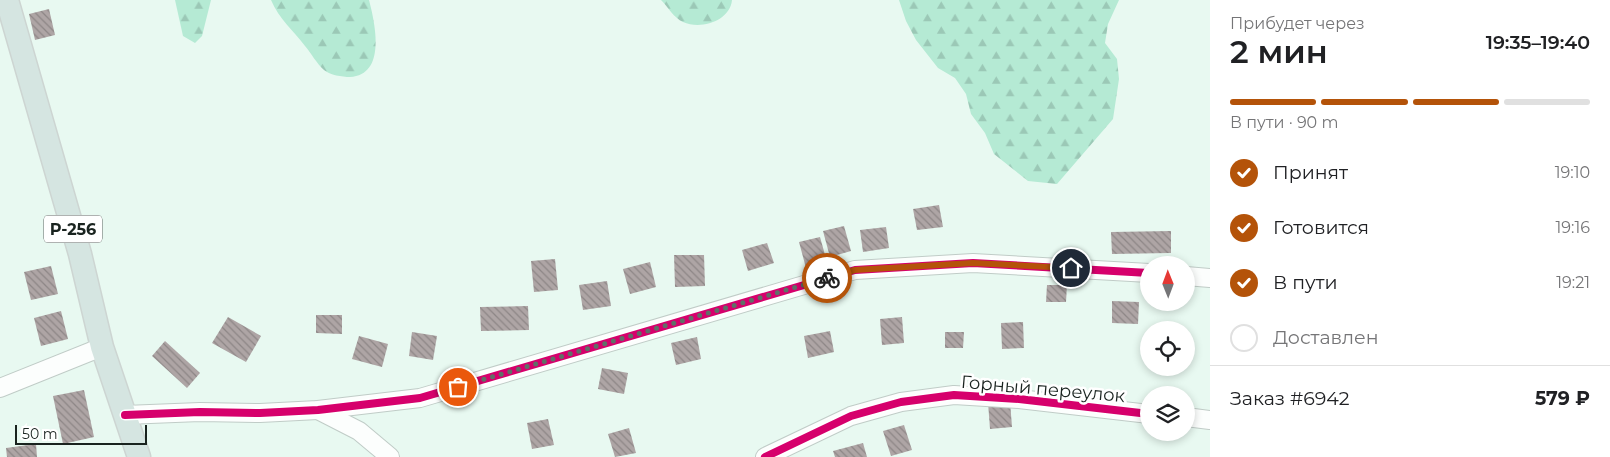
<!DOCTYPE html>
<html lang="ru">
<head>
<meta charset="utf-8">
<style>
  :root { --surface:#fff; --page:#f6f6f6; --text:#202124; --muted:#757577; --line:#e0e0e0; --accent:#b45309 }
  body { margin:0; font-family:Montserrat,sans-serif; background:var(--page); color:var(--text); height:100vh; display:flex; flex-direction:column; font-size:19px; white-space:nowrap }
  * { box-sizing:border-box; margin:0 }
  p { font-size:16px; color:var(--muted) }
  .icon { flex:none; width:28px; height:28px; fill:none; stroke:currentColor; stroke-width:2; stroke-linecap:round; stroke-linejoin:round }
  .map { position:relative; flex:1; overflow:hidden }
  .drawer { display:flex; flex-direction:column; background:var(--surface); width:400px }
  .drawer>* { flex:none }
  .needle { width:32px; rotate:359deg }
  .buttons { position:absolute; left:1140px; top:256px; display:grid; gap:10px }
  .buttons a { display:grid; place-items:center; width:55px; height:55px; border-radius:50%; background:var(--surface); box-shadow:0 2px 8px #0003; font-size:25px }
  .scale { position:absolute; left:15px; bottom:12px; width:132px; box-sizing:border-box; padding-left:5px; border:2px solid #19231f; border-top:0; font-size:14px; line-height:18px; white-space:nowrap; color:#19231f; -webkit-text-stroke:4px #fff; paint-order:stroke }
  .pin { position:absolute; display:grid; place-items:center; width:42px; height:42px; color:#fff; margin:-21px; border:2px solid #fff; border-radius:50%; box-shadow:0 1px 5px #0007 }
  .courier { position:absolute; display:grid; place-items:center; width:50px; height:50px; margin:-25px; border:4px solid #b45309; border-radius:50%; background:#fff; color:#222; box-shadow:0 1px 6px #0007 }
  .overview em { font-style:normal; font-weight:600 }
  .overview div { display:flex; flex-direction:column-reverse }
  .overview { display:flex; align-items:center; justify-content:space-between; height:85px; padding:0 20px }
  h1 { font-size:32px; font-weight:600; line-height:38px }
  .bar { display:grid; grid-template-columns:repeat(4,1fr); gap:8px 5px; align-content:center; height:60px; padding:0 20px }
  .bar i { height:6px; border-radius:4px; background:var(--line) }
  .bar .selected { background:var(--accent) }
  .bar p { grid-column:span 4 }
  .line { display:flex; align-items:center; gap:12px; padding:0 20px; border-top:1px solid var(--line) }
  .line div { flex:1 }
  ol { padding:0 20px; list-style:none }
  li { display:flex; align-items:center; gap:15px; height:55px }
  li p { margin-inline-start:auto }
  li .icon { padding:5px; border-radius:50%; background:var(--accent); color:#fff; stroke-width:4 }
  li:last-child { color:var(--muted) }
  li i { width:28px; height:28px; border:2px solid var(--line); border-radius:50% }
  main { display:flex; flex:1; min-height:0 }
  .map>svg:first-child { display:block }
</style>
</head>
<body>
<main>
<div class="map">
<svg width="1210" height="457" viewBox="0 0 1210 457">
  <defs>
    <pattern id="forest-firs" width="22" height="20" patternUnits="userSpaceOnUse" patternTransform="scale(1.25)"><rect width="22" height="20" fill="#b5ead4"/><path d="M5 1l3.5 6h-7zM16 11l3.5 6h-7z" fill="#9bc8b6"/></pattern>
    <pattern id="building-back-hatch" width="6" height="6" patternUnits="userSpaceOnUse" patternTransform="scale(1.25)"><rect width="6" height="6" fill="#aea5a5"/><path d="M-1 5l2 2M0 0l6 6M5-1l2 2" fill="none" stroke="#8d8686"/></pattern>
  </defs>
  <rect width="100%" height="100%" fill="#e8f9f1"/>
  <g fill="url(#forest-firs)">
    <path d="M 175,0 L 211,0 L 202,36 L 195,43 L 183,36 Z"/>
    <path d="M 271,0 L 369,0 C 375,23 387,75 350,77 C 342,77 330,75 324,70 C 317,64 311,53 305,46 C 293,30 279,19 271,0 Z"/>
    <path d="M 661,0 L 732,0 C 730,21 701,30 683,22 C 674,18 668,7 661,0 Z"/>
    <path d="M 899,0 L 1119,0 L 1108,24 L 1105,43 L 1117,59 L 1119,79 L 1113,119 L 1057,184 L 1028,181 L 994,154 L 985,133 L 971,114 L 966,94 L 955,78 L 938,68 L 916,40 L 906,21 Z"/>
  </g>
  <g fill="url(#building-back-hatch)">
    <path d="M 49,9 L 55,35 L 35,40 L 29,14 Z"/>
    <path d="M 939,205 L 943,227 L 917,230 L 913,209 Z"/>
    <path d="M 844,226 L 851,251 L 830,257 L 823,231 Z"/>
    <path d="M 886,227 L 889,248 L 863,252 L 860,230 Z"/>
    <path d="M 1171,231 L 1171,253 L 1112,254 L 1111,232 Z"/>
    <path d="M 820,237 L 827,262 L 806,268 L 799,242 Z"/>
    <path d="M 767,243 L 774,263 L 748,271 L 742,250 Z"/>
    <path d="M 674,255 L 704,255 L 705,286 L 675,287 Z"/>
    <path d="M 555,259 L 558,290 L 534,292 L 531,261 Z"/>
    <path d="M 650,262 L 656,287 L 630,294 L 623,269 Z"/>
    <path d="M 51,266 L 58,294 L 31,300 L 24,272 Z"/>
    <path d="M 607,281 L 611,306 L 583,310 L 579,285 Z"/>
    <path d="M 1047,285 L 1067,285 L 1066,302 L 1046,302 Z"/>
    <path d="M 1112,301 L 1139,302 L 1138,324 L 1112,323 Z"/>
    <path d="M 528,306 L 529,330 L 481,331 L 480,307 Z"/>
    <path d="M 61,311 L 68,339 L 41,346 L 34,318 Z"/>
    <path d="M 316,315 L 342,315 L 342,334 L 316,333 Z"/>
    <path d="M 228,317 L 261,336 L 246,362 L 212,343 Z"/>
    <path d="M 902,317 L 904,343 L 882,345 L 880,319 Z"/>
    <path d="M 1023,322 L 1024,348 L 1002,349 L 1001,323 Z"/>
    <path d="M 830,331 L 834,352 L 808,358 L 804,336 Z"/>
    <path d="M 412,332 L 437,336 L 433,360 L 409,356 Z"/>
    <path d="M 945,332 L 964,332 L 963,348 L 945,348 Z"/>
    <path d="M 359,336 L 388,344 L 382,367 L 352,359 Z"/>
    <path d="M 697,337 L 701,359 L 676,365 L 671,343 Z"/>
    <path d="M 165,341 L 200,373 L 187,388 L 152,356 Z"/>
    <path d="M 602,368 L 628,373 L 624,394 L 598,389 Z"/>
    <path d="M 84,390 L 94,437 L 63,444 L 53,396 Z"/>
    <path d="M 1010,401 L 1012,427 L 990,429 L 988,402 Z"/>
    <path d="M 548,419 L 554,445 L 532,449 L 527,423 Z"/>
    <path d="M 904,425 L 912,450 L 891,456 L 883,431 Z"/>
    <path d="M 629,428 L 636,453 L 615,457 L 608,434 Z"/>
    <path d="M 863,443 L 867,457 L 835,457 L 833,451 Z"/>
    <path d="M 36,444 L 37,457 L 7,457 L 6,448 Z"/>
  </g>
  <g fill="none" stroke-linecap="round" stroke-linejoin="round">
    <g stroke="#c0ccc7" stroke-width="20">
      <g id="minor">
        <path d="M 1186,276 L 1210,278"/>
        <path d="M 0,388 L 102,347"/>
        <path d="M 318,410 L 359,431 L 390,457"/>
        <path d="M 125,415 L 200,412 L 260,413 L 318,410 L 420,398 L 855,270 L 973,263 L 1149,273"/>
        <path d="M 1186,417 L 1210,420"/>
        <path d="M 765,457 L 851,416 L 901,402 L 954,395 L 1019,399 L 1149,414"/>
      </g>
    </g>
    <g stroke="#cdd5d2" stroke-width="25">
      <path id="major" d="M 7,0 L 80,254 L 102,347 L 139,457"/>
    </g>
    <use href="#minor" stroke="#fcfefd" stroke-width="18"/>
    <use href="#major" stroke="#d5e5e1" stroke-width="22"/>
    <g stroke="#fff" stroke-width="11">
      <g id="cycleway">
        <path d="M 125,415 L 200,412 L 260,413 L 318,410 L 420,398 L 855,270 L 973,263 L 1149,273"/>
        <path d="M 765,457 L 851,416 L 901,402 L 954,395 L 1019,399 L 1149,414"/>
      </g>
    </g>
    <use href="#cycleway" stroke="#d6006c" stroke-width="8"/>
  </g>
  <g fill="none" stroke-linecap="round" stroke-linejoin="round">
    <path stroke="#616e68" stroke-width="5" stroke-dasharray="0 9" d="M 458,387 L 827,278"/>
    <path stroke="#b45309" stroke-width="6" d="M 827,278 L 855,270 L 973,263 L 1071,268"/>
  </g>
  <g text-anchor="middle" stroke-width="5" stroke-linejoin="round" paint-order="stroke">
    <rect fill="#fff" stroke="#5e6562" stroke-width="1" x="44" y="215.5" width="58" height="27" rx="4"/>
    <g font-size="16" font-weight="bold" fill="#19231f">
      <text x="73" y="235">Р-256</text>
    </g>
    <g font-size="18" fill="#19231f" stroke="#fff">
      <text transform="translate(1043 389) rotate(5)" y="6">Горный переулок</text>
    </g>
  </g>
</svg>
<div class="buttons">
<a><svg class="needle" viewBox="-14 -14 28 28"><path d="M0-13l5 13h-10z" fill="#e53935"/><path d="M0 13l5-13h-10z" fill="#757577"/></svg></a>
<a><svg class="icon" aria-label="locate" viewBox="0 0 24 24"><circle cx="12" cy="12" r="6"/><path d="M12 2v4M12 18v4M2 12h4M18 12h4"/></svg></a>
<a><svg class="icon" aria-label="layers" viewBox="0 0 24 24"><path d="M12 4l9 5-9 5-9-5zM3 14l9 5 9-5"/></svg></a>
</div>
<div class="scale">50 m</div>
<div class="pin" style="left:458px;top:387px;background:#ea580c"><svg class="icon" aria-label="bag" viewBox="0 0 24 24"><path d="M5 8h14l-1 12H6zM9 8a3 3 0 0 1 6 0"/></svg></div>
<div class="pin" style="left:1071px;top:268px;background:#1f2937"><svg class="icon" aria-label="home" viewBox="0 0 24 24"><path d="M3 11l9-7 9 7M6 9v11h12V9"/></svg></div>
<div class="courier" style="left:827px;top:278px"><svg class="icon" aria-label="bike" viewBox="0 0 24 24"><circle cx="6" cy="16" r="4"/><circle cx="18" cy="16" r="4"/><path d="M6 16l4-8h5l3 8M10 8l3 8H6M13 5h3"/></svg></div>
</div>
<section class="drawer">
<div class="overview"><div><h1>2 мин</h1><p>Прибудет через</p></div><em>19:35–19:40</em></div>
<div class="bar"><i class="selected"></i><i class="selected"></i><i class="selected"></i><i></i><p>В пути · 90 m</p></div>
<ol>
<li><svg class="icon" aria-label="check" viewBox="0 0 24 24"><path d="M5 12l5 5 9-10"/></svg>Принят<p>19:10</p></li>
<li><svg class="icon" aria-label="check" viewBox="0 0 24 24"><path d="M5 12l5 5 9-10"/></svg>Готовится<p>19:16</p></li>
<li><svg class="icon" aria-label="check" viewBox="0 0 24 24"><path d="M5 12l5 5 9-10"/></svg>В пути<p>19:21</p></li>
<li><i></i>Доставлен</li>
</ol>
<div class="line" style="height:65px"><div>Заказ #6942</div><b>579 ₽</b></div>
</section>
</main>
</body>
</html>
